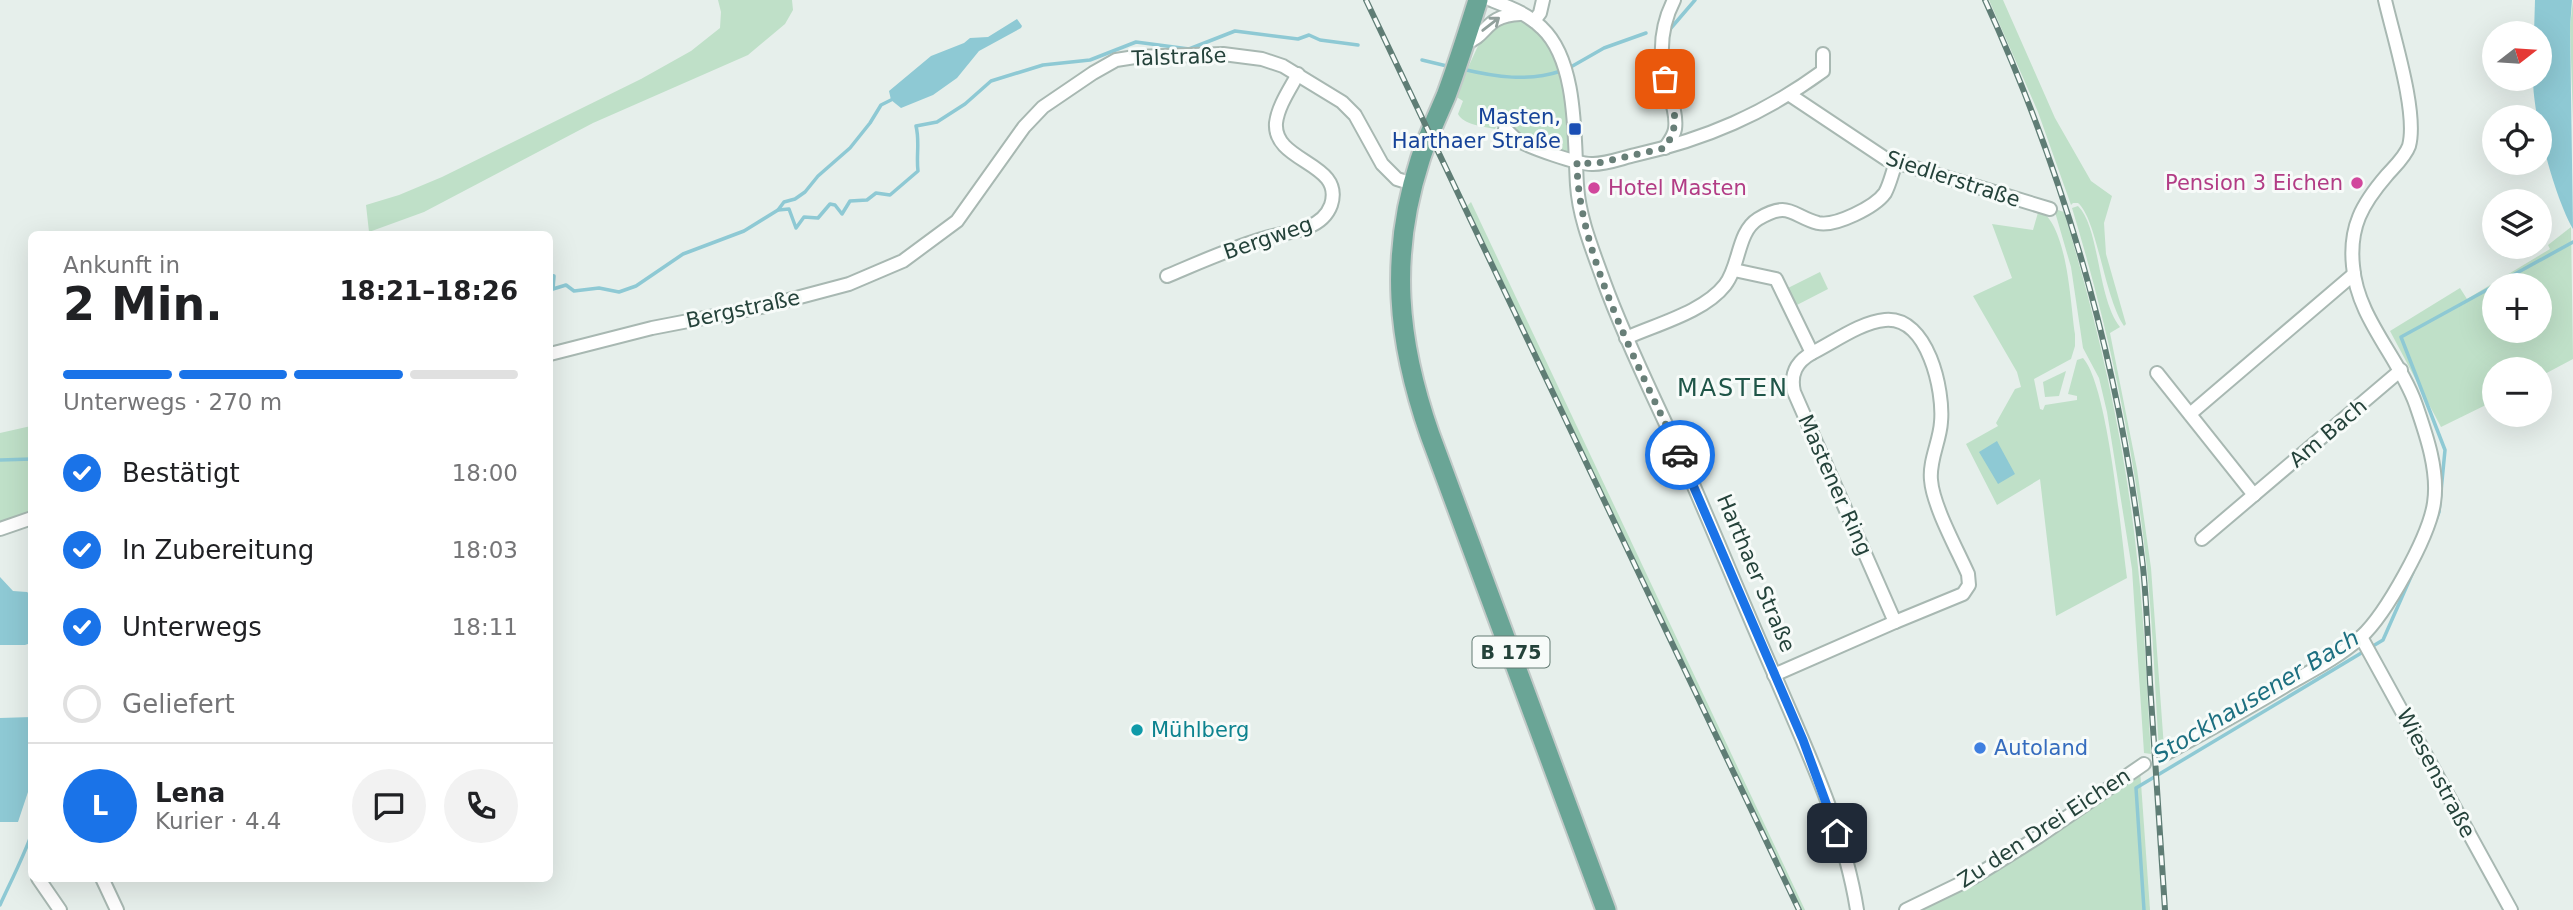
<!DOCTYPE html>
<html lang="de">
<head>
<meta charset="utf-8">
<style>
  :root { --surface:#fff; --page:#f2f2f2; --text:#202124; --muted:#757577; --line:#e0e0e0; --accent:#1a73e8 }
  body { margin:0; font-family:"DejaVu Sans",sans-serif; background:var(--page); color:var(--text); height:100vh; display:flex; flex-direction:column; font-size:26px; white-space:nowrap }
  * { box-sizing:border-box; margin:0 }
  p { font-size:23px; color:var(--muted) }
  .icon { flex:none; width:38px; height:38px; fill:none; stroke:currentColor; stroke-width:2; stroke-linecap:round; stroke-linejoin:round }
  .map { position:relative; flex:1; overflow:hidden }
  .details { position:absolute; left:28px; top:231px; width:525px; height:651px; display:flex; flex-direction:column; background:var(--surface); border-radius:10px; box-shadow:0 7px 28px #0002 }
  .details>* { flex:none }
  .needle { width:46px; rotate:73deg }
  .controls { position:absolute; left:2482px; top:21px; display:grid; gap:14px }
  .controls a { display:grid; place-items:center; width:70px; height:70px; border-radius:50%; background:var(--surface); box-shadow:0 7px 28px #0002; font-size:35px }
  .pin { position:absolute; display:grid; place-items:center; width:60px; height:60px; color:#fff; margin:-30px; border-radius:14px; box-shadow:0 4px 10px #0006 }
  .courier { position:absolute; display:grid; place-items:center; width:70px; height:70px; margin:-35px; border:5px solid #1a73e8; border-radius:50%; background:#fff; color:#222; box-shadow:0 2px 9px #0007 }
  .headline em { font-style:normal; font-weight:800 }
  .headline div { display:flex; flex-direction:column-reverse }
  .headline { display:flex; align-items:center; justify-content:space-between; height:119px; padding:0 35px }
  h1 { font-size:46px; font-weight:800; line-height:52px }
  .bar { display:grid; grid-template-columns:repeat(4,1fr); gap:10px 7px; align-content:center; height:84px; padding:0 35px }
  .bar i { height:9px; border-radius:5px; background:var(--line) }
  .bar .active { background:var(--accent) }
  .bar p { grid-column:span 4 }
  .line { display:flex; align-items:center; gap:18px; padding:0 35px; border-top:2px solid var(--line) }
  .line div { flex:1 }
  .round { display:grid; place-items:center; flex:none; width:74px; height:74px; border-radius:37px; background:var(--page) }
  ol { padding:0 35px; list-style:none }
  li { display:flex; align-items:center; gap:21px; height:77px }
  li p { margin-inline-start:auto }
  li .icon { padding:7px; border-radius:50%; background:var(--accent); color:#fff; stroke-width:4 }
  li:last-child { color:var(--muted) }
  li i { width:38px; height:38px; border:4px solid var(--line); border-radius:50% }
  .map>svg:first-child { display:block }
</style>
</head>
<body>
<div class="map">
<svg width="2573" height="910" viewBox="0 0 2573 910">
  <rect width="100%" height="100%" fill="#e6efeb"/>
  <g fill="#bfe0c8" fill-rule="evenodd">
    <path d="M 718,0 L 792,0 L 793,10 L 785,24 L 748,55 L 593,123 L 424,212 L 369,232 L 366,205 L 399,195 L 442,177 L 641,79 L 691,51 L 720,28 L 721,12 Z"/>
    <path d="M 1989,0 L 2003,0 L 2055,118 L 2091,181 L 2112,196 L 2104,223 L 2106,254 L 2126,324 L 2124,326 C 2104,296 2097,219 2078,203 L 2073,203 L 2071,205 L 2038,112 Z"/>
    <path d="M 2573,0 L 2573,123 L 2570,27 Z"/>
    <path d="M 1510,20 C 1566,22 1566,115 1569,155 L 1519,136 L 1509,117 L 1502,115 L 1495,129 C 1482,126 1464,125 1458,114 L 1463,101 L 1455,96 L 1477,48 L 1487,31 Z"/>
    <path d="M 1471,202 L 1805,910 L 1802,910 L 1467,206 Z"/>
    <path d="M 2078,206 C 2100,228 2097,298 2120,327 L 2110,333 L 2137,469 L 2151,568 L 2164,748 L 2159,750 C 2155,690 2153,629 2147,569 C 2134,447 2108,326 2072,208 Z"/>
    <path d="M 2039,209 C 2068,227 2070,301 2075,334 L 2075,346 L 2071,359 L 2034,379 L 2040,409 L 2043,410 L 2045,405 L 2077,400 L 2077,396 L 2068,394 L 2077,360 L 2083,358 C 2108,386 2121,534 2127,578 L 2056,616 L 2040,479 L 1997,505 L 1966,444 L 1998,426 L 1996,423 L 2015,389 L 2021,387 L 2017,372 L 1973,296 L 2012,278 L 1992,224 L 2033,230 Z"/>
    <path d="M 2058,210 L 2064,212 C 2099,328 2126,446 2138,567 C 2145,629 2147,692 2151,754 L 2144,753 L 2132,569 L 2107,412 L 2099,378 L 2083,348 L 2071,267 L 2055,212 Z"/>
    <path d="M 2571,227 L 2573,359 L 2539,377 L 2539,369 L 2494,369 L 2494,401 L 2441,427 L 2390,331 L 2460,288 L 2467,299 L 2550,249 L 2548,245 ZM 2494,285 L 2539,285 L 2539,331 L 2494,331 Z"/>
    <path d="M 1820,272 L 1828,289 L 1793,307 L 1784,290 Z"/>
    <path d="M 2066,371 L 2059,396 L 2045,397 L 2043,382 Z"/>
    <path d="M 31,426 L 31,512 L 0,523 L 0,433 Z"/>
    <path d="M 2140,769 L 2150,910 L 1918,910 Z"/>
  </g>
  <g fill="#8ec9d4">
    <path d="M 2535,0 L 2572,0 L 2570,27 L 2573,229 C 2554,196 2533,116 2533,79 L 2539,79 L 2539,33 L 2534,33 Z"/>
    <path d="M 1017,19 L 1022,26 L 1021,28 L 979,51 L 957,78 L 933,95 L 901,108 L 891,100 L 889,91 L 931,56 L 964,43 L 970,38 L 988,37 Z"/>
    <path d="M 1997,441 L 2015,474 L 1998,484 L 1979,452 Z"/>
    <path d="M 0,577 L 13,591 L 27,592 L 31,595 L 31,643 L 25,645 L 0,645 Z"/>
    <path d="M 32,717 L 31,783 L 18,822 L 0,822 L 0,718 Z"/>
  </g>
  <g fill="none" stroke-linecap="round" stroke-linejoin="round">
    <g stroke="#8ec9d4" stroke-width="3.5">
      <path d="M 1671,28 L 1695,0"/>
      <path d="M 1422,60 L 1451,67"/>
      <path d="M 1569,68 L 1604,48 L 1646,33"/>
      <path d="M 1462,69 C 1496,77 1528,82 1561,71"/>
      <path d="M 778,210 L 784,202 L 795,199 L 805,192 L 818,176 L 850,148 L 870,123 L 881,105 L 891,100"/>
      <path d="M 550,275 L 554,276 L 553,289 L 566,285 L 574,291 L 599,288 L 619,292 L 636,286 L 683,254 L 744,231 L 778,210 L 789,209 L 796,228 L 804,217 L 818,218 L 830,204 L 835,205 L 842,214 L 850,201 L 867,200 L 876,193 L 890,195 L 918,171 C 916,155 920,142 916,126 L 937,122 L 965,104 L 991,81 L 1043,65 L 1090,60 L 1136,42 L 1189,49 L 1235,31 L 1298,39 L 1309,35 L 1320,40 L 1358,45"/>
      <path d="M 2495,285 L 2573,242"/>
      <path d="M 0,460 L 32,459"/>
      <path d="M 2436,520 L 2439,512 L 2445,450 L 2401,337 L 2494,286"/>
      <path d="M 0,905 C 11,881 23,858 32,833"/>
      <path d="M 2144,910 L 2136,788 L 2383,640 L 2413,572"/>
    </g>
    <g stroke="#a8b8b2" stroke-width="16">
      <g id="minor">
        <path d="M 1491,0 C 1509,7 1528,14 1542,28 C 1578,62 1574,139 1577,185 C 1579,218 1593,251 1604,282 C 1627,345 1658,405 1685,466 C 1716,536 1744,606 1775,676 C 1807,751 1844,828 1857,910"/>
        <path d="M 1534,21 L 1540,13 L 1543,0"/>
        <path d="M 1464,44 C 1490,35 1483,16 1520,14"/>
        <path d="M 1790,95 L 1886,159 L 2050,209"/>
        <path d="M 1505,129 C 1509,132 1513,137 1517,140 C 1530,147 1578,165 1593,164 C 1607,164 1622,158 1635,155 C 1706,139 1764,114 1823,71 L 1823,54"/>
        <path d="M 1665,148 C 1669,142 1674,136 1675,129 C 1677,115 1671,99 1667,86 C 1659,57 1660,27 1674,0"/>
        <path d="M 1734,270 L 1776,279 L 1812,353 C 1796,362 1790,374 1794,392 L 1895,622 L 1774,675"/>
        <path d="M 1167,276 C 1198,263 1229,249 1262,239 C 1277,234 1294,233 1308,227 C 1318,223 1327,216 1331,205 C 1345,162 1273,163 1276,123 C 1278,106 1290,89 1298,74"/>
        <path d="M 1626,338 C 1657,324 1704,312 1725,285 C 1740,266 1737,232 1758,219 C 1789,200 1792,216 1818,223 C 1835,227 1875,207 1885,193 C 1890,184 1892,173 1896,163"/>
        <path d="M 1812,353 C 1834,342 1861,322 1885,320 C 1928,316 1944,391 1941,422 C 1940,441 1929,460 1931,480 C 1933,506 1957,549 1968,574 L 1969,585 L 1963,594 L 1895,622"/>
        <path d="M 550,354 L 652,328 L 766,306 L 849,284 L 903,261 L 957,221 L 1024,127 L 1043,107 L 1093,73 L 1116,60 L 1135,57 L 1223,54 L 1262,59 L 1283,66 L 1342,102 L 1355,115 L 1382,164 L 1397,179 L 1413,184"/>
        <path d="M 2157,373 L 2254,495"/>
        <path d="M 2190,414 L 2354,274"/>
        <path d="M 0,529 L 32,518"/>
        <path d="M 2202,539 L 2401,370"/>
        <path d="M 2361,637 L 2511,910"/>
        <path d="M 2165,754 C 2207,731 2249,708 2290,683 C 2313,670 2340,656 2361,637 C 2386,614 2429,537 2434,503 C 2439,471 2426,434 2416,405 C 2399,357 2357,318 2353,266 C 2349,227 2362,204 2387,175 C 2395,166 2405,157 2409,146 C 2418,113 2393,35 2385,0"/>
        <path d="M 38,878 L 60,910"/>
        <path d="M 102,878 L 117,910"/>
        <path d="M 1906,910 L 1974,877 L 2038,837 L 2144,764"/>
      </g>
    </g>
    <g stroke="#c2cac8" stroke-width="23">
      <path id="primary" d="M 1478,0 C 1468,32 1458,64 1446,96 C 1437,117 1427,138 1420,160 C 1389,256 1397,341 1430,435 L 1606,910"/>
    </g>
    <use href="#minor" stroke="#fff" stroke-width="12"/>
    <use href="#primary" stroke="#6aa596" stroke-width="19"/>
    <g stroke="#5f7d75" stroke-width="6">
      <g id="rail">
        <path d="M 1366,0 L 1799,910"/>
        <path d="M 1985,0 C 2067,180 2121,370 2143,567 C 2147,606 2148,645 2150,683 C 2155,759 2160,834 2165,910"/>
      </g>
    </g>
    <use href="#rail" stroke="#f7fbf9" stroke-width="3.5" stroke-dasharray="10" stroke-linecap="butt"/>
  </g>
  <defs><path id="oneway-shaft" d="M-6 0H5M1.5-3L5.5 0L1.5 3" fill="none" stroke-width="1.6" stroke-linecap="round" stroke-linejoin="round" transform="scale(1.75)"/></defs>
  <use stroke="#92a09c" href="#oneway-shaft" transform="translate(1491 24) rotate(-38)"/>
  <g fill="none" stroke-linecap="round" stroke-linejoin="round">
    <path stroke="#687f78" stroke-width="7" stroke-dasharray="0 12.6" d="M 1665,79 C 1673,108 1682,121 1665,148 L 1593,164 L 1577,162 C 1577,253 1642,372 1680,455"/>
    <path stroke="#1a73e8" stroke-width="9" d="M 1680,455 L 1803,740 L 1837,833"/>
  </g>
  <rect fill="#1a4fb4" stroke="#f7fbf9" stroke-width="2.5" x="1568" y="122" width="14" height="14" rx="3.5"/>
  <g fill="#d1479c" stroke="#f7fbf9" stroke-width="2.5">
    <circle cx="2357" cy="183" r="7"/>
    <circle cx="1594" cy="188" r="7"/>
  </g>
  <circle fill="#0f9aa8" stroke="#f7fbf9" stroke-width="2.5" cx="1137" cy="730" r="7"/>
  <circle fill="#3f7fe0" stroke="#f7fbf9" stroke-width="2.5" cx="1980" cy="748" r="7"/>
  <g text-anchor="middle" stroke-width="6" stroke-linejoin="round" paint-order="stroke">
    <rect fill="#f7fbf9" stroke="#637a73" stroke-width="2" x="1472.5" y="636.5" width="77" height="31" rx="5"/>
    <g font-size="19" font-weight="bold" fill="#24423a">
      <text x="1511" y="659">B 175</text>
    </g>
    <g font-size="21" fill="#24423a" stroke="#f7fbf9">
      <text transform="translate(1179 57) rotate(-2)" y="7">Talstraße</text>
      <text transform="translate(1953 179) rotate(18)" y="7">Siedlerstraße</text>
      <text transform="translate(1268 238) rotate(-19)" y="7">Bergweg</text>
      <text transform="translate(743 309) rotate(-12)" y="7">Bergstraße</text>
      <text transform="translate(2328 433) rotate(-40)" y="7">Am Bach</text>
      <text transform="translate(1835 485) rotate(66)" y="7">Mastener Ring</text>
      <text transform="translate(1756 573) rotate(67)" y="7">Harthaer Straße</text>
      <text transform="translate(2436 773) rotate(62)" y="7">Wiesenstraße</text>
      <text transform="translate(2044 828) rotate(-33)" y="7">Zu den Drei Eichen</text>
    </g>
    <g font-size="21" fill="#164399" stroke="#f7fbf9" text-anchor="end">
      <text x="1561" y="124">Masten,<tspan x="1561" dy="24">Harthaer Straße</tspan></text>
    </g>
    <g font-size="21" fill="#b23c85" stroke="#f7fbf9" text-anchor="end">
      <text x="2343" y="190">Pension 3 Eichen</text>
      <text x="1608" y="195" text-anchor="start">Hotel Masten</text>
    </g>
    <g font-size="21" fill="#0d838f" stroke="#f7fbf9" text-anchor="start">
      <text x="1151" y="737">Mühlberg</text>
    </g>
    <g font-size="21" fill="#366cbe" stroke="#f7fbf9" text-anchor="start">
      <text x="1994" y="755">Autoland</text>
    </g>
    <g font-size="23" font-style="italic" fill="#1c6f80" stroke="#f7fbf9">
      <text transform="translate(2256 696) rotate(-31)" y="8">Stockhausener Bach</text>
    </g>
    <g font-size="24" letter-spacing="2" fill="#1f5548" stroke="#f7fbf9">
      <text x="1733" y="396">MASTEN</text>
    </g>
  </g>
</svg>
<div class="controls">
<a><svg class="needle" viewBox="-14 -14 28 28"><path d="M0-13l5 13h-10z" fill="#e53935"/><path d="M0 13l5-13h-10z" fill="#757577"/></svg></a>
<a><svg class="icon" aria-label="locate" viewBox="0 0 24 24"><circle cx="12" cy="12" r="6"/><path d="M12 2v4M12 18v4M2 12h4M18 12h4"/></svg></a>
<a><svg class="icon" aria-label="layers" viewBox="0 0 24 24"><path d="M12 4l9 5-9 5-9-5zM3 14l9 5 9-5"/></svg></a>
<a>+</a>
<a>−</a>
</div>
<div class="pin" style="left:1665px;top:79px;background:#ea580c"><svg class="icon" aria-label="bag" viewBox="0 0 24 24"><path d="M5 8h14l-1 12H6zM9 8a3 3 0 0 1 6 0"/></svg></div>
<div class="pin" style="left:1837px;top:833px;background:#1f2937"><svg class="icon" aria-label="home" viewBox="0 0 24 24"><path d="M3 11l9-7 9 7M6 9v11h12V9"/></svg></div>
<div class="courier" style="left:1680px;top:455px"><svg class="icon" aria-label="car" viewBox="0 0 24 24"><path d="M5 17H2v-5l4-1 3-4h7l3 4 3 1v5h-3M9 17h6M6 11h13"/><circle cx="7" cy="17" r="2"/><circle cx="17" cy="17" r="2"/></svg></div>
<section class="details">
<div class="headline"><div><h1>2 Min.</h1><p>Ankunft in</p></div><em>18:21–18:26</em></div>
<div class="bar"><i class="active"></i><i class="active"></i><i class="active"></i><i></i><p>Unterwegs · 270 m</p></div>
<ol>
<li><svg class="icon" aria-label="check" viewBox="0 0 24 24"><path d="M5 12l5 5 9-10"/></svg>Bestätigt<p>18:00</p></li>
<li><svg class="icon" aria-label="check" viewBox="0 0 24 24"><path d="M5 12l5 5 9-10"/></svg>In Zubereitung<p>18:03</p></li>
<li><svg class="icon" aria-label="check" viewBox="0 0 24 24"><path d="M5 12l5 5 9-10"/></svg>Unterwegs<p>18:11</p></li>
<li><i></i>Geliefert</li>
</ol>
<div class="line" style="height:126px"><b class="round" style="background:var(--accent);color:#fff">L</b><div><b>Lena</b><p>Kurier · 4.4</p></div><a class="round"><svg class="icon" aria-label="chat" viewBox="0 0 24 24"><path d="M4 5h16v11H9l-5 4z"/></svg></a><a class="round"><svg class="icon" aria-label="phone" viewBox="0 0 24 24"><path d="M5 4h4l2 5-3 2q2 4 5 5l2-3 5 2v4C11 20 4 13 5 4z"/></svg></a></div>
</section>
</div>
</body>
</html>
